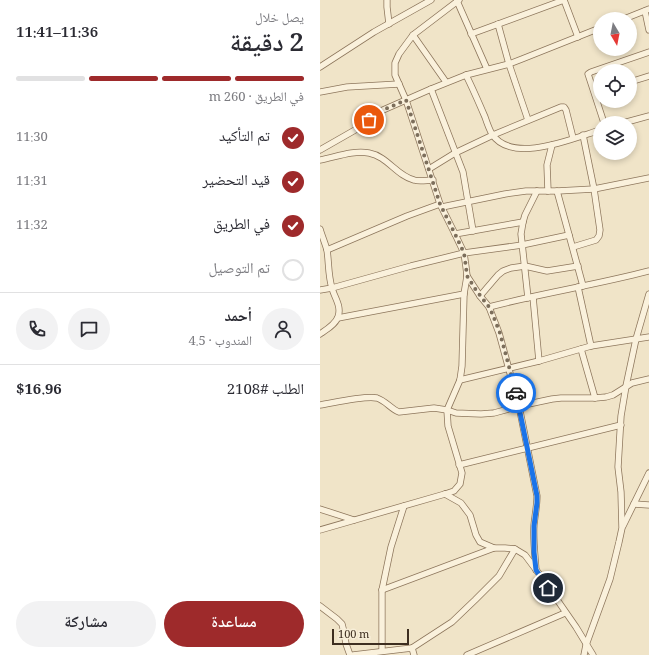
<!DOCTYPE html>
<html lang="ar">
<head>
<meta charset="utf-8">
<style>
  :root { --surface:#fff; --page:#f2f2f3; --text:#2b2b33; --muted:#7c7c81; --line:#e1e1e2; --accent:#9e2a2b }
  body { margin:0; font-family:Georgia,"Noto Naskh Arabic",serif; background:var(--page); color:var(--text); direction:rtl; height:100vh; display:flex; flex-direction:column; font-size:15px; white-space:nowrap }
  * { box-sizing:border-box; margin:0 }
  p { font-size:13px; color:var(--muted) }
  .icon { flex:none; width:22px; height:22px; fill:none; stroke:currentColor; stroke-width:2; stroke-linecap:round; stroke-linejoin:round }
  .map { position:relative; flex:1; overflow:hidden; direction:ltr }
  .sheet { display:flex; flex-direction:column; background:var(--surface); width:320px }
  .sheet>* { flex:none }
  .needle { width:26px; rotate:170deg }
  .buttons { position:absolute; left:273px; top:12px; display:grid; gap:8px }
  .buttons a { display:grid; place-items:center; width:44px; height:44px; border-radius:50%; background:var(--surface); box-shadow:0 2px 6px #0003; font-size:20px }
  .scale { position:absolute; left:12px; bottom:10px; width:77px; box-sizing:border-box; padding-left:4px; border:2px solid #3d2e20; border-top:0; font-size:11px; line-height:14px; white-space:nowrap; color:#3d2e20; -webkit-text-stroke:3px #f7eed8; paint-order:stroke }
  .pin { position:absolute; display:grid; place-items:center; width:34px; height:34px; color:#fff; margin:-17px; border:2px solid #fff; border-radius:50%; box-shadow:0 1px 4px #0007 }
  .courier { position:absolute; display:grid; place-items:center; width:40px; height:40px; margin:-20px; border:3px solid #1a73e8; border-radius:50%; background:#fff; color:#222; box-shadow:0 1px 5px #0007 }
  .summary em { font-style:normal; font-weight:600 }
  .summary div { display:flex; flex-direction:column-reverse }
  .summary { display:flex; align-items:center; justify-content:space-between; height:68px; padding:0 16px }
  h1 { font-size:26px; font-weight:600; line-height:30px }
  .bar { display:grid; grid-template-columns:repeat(4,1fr); gap:6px 4px; align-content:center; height:48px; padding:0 16px }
  .bar i { height:5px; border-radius:3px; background:var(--line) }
  .bar .current { background:var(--accent) }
  .bar p { grid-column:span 4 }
  .line { display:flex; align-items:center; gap:10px; padding:0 16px; border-top:1px solid var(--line) }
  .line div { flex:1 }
  .round { display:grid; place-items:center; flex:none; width:42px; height:42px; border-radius:21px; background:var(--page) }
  ol { padding:0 16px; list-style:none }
  li { display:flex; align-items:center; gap:12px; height:44px }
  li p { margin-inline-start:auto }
  li .icon { padding:4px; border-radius:50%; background:var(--accent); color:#fff; stroke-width:4 }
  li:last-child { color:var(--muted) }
  li i { width:22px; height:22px; border:2px solid var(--line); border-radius:50% }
  .button { display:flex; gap:8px; margin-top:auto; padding:8px 16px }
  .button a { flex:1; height:46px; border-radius:24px; background:var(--accent); color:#fff; font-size:16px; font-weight:600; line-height:46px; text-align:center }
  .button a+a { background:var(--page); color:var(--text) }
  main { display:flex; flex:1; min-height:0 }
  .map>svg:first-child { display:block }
</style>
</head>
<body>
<main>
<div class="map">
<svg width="329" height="655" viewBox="0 0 329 655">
  <rect width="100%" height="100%" fill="#f0e4c8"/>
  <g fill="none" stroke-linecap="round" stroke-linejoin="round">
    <g stroke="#8d765c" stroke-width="7">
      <g id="street">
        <path d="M 67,0 L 67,7 L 69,24"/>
        <path d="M 244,0 L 258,37"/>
        <path d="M 137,1 L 167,69"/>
        <path d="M 325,11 L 329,30"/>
        <path d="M 304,19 L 329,9"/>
        <path d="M 178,24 L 189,64 L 208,120"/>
        <path d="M 151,34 L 244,0"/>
        <path d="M 93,35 L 126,82"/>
        <path d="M 0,67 L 54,32 L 111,0"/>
        <path d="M 146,75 C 153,89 159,103 165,117 C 167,123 169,129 172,134 C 192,165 254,138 280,130"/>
        <path d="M 310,82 L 329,76"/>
        <path d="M 111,89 L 143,172 L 153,231"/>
        <path d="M 0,92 L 27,87 L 79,84"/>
        <path d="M 284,123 L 268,74 L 271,72 L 329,52"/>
        <path d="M 303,123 L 329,116"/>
        <path d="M 0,150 L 35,130 L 63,110 L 111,89 L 146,75 L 189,64 L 202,59 L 280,28"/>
        <path d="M 0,160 C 16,157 33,150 49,153 C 67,156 77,176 94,180 C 100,182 107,180 113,180"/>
        <path d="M 109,169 L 135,153 L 173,135 L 241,107 L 244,107 L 246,110 L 253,138"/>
        <path d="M 228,191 L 227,165 L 232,145"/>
        <path d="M 237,191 L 263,286"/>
        <path d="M 122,207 L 185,194 L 206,191 L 237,191 L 274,189 L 329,178"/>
        <path d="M 0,229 C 2,236 5,243 7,250 C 9,263 8,275 12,288 C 14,297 22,306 18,317 C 15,325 6,330 0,334"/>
        <path d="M 135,234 L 203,222"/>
        <path d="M 253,247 L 276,240 L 279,236 L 280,230 L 274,189 L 263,135"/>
        <path d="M 7,250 L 87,216 L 120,204"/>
        <path d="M 147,276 L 160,296 L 169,307 L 179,333 L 199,406 L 217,496 C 217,506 215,515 214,525 C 213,540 215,555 216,570"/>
        <path d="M 258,287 L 271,346"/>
        <path d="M 0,290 L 12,288 L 91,266 L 144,253 L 202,245 L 249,235"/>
        <path d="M 160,296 L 178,275 L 183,271 L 191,268 L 205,266 L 227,271 L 258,266"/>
        <path d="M 213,297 L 219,361"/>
        <path d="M 208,298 L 201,234 L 203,222 L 205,215 L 217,191"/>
        <path d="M 169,307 C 222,293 276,285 329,271"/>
        <path d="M 18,318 L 144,294"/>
        <path d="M 261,349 L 275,398"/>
        <path d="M 140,380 L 219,361 L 271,346 L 329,337"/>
        <path d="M 0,405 C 13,403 46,395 57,398 C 66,401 71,409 79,412 L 114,408 L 127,410 L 136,413 L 161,414 L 174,413 L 199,406 L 232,399 L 241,398 L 275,398 L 286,397 L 293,395 L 312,383 L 329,379"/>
        <path d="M 139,465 L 301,425"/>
        <path d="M 125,494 L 141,503 L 150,515 L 156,535 L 160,542 L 174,548 L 185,548 L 195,549 L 205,555 L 220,575 L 256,627 L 273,655"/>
        <path d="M 314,504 L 329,505"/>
        <path d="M 0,509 L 34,520"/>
        <path d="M 303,526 L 329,473"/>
        <path d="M 0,530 L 125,494 L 134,491 L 140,484 L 142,473 L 128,426 L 127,410 L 140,380 L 142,366 L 144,294 L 147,276 L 146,267 L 144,253 L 135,234 L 120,204 L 86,100 L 75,75 L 75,63 L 79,54 L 93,35 L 139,0"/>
        <path d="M 62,590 L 174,548"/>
        <path d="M 0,606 L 17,619 L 22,624 L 24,632 L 26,644 L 30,655"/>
        <path d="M 92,648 L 132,622 L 155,600 L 179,576 L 195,549"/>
        <path d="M 62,651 L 62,590 L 71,547 L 84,506"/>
        <path d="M 33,655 L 92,648 L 94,655"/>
        <path d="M 147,655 L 245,613"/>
        <path d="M 264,655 L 266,645 L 290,579 L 299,542 L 302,528 L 301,492 L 298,467 L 301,416 L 306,386 L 316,339 L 329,294"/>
      </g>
    </g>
    <use href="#street" stroke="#faf1dc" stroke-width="5.5"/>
  </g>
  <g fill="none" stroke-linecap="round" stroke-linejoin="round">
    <path stroke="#7c6e5b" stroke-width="4" stroke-dasharray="0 7.2" d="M 49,120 L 63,110 L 86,100 L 120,204 L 135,234 L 144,253 L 146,267 L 147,276 L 156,290 L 169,307 L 172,313 L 180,333 L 196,393"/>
    <path stroke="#1a73e8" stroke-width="5" d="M 196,393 L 217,496 L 217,503 L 214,526 L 214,552 L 216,570 L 228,588"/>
  </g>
</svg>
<div class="buttons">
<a><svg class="needle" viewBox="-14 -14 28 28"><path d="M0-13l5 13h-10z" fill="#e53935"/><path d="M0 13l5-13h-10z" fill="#7c7c81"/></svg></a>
<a><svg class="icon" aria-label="locate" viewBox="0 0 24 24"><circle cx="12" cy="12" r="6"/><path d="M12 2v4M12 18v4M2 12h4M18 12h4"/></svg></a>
<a><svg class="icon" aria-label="layers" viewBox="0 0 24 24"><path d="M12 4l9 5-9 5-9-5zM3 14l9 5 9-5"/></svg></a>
</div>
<div class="scale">100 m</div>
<div class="pin" style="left:49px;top:120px;background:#ea580c"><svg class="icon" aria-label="bag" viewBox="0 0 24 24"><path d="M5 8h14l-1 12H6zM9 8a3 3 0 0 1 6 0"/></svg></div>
<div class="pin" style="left:228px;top:588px;background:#1f2937"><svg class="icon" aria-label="home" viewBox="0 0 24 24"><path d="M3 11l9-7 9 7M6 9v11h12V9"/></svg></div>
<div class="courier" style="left:196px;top:393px"><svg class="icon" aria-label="car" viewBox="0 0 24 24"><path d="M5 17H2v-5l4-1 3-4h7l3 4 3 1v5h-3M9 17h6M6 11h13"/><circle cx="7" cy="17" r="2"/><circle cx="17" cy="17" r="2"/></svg></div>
</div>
<section class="sheet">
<div class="summary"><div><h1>2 دقيقة</h1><p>يصل خلال</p></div><em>11:36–11:41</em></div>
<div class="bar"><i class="current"></i><i class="current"></i><i class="current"></i><i></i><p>في الطريق · 260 m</p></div>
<ol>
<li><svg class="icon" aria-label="check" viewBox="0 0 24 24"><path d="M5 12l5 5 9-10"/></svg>تم التأكيد<p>11:30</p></li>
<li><svg class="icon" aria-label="check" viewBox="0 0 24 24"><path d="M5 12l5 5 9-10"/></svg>قيد التحضير<p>11:31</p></li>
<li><svg class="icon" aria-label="check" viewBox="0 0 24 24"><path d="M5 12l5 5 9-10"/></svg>في الطريق<p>11:32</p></li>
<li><i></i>تم التوصيل</li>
</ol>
<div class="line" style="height:72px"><a class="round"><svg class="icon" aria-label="person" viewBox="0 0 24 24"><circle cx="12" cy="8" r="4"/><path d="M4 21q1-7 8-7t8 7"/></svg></a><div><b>أحمد</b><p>المندوب · 4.5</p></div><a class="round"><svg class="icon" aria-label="chat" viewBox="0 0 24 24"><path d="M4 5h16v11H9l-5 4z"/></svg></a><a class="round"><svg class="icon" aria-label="phone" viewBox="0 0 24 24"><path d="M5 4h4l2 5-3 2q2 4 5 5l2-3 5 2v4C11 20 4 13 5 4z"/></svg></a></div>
<div class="line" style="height:52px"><div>الطلب #2108</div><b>$16.96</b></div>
<div class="button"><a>مساعدة</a><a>مشاركة</a></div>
</section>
</main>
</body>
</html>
